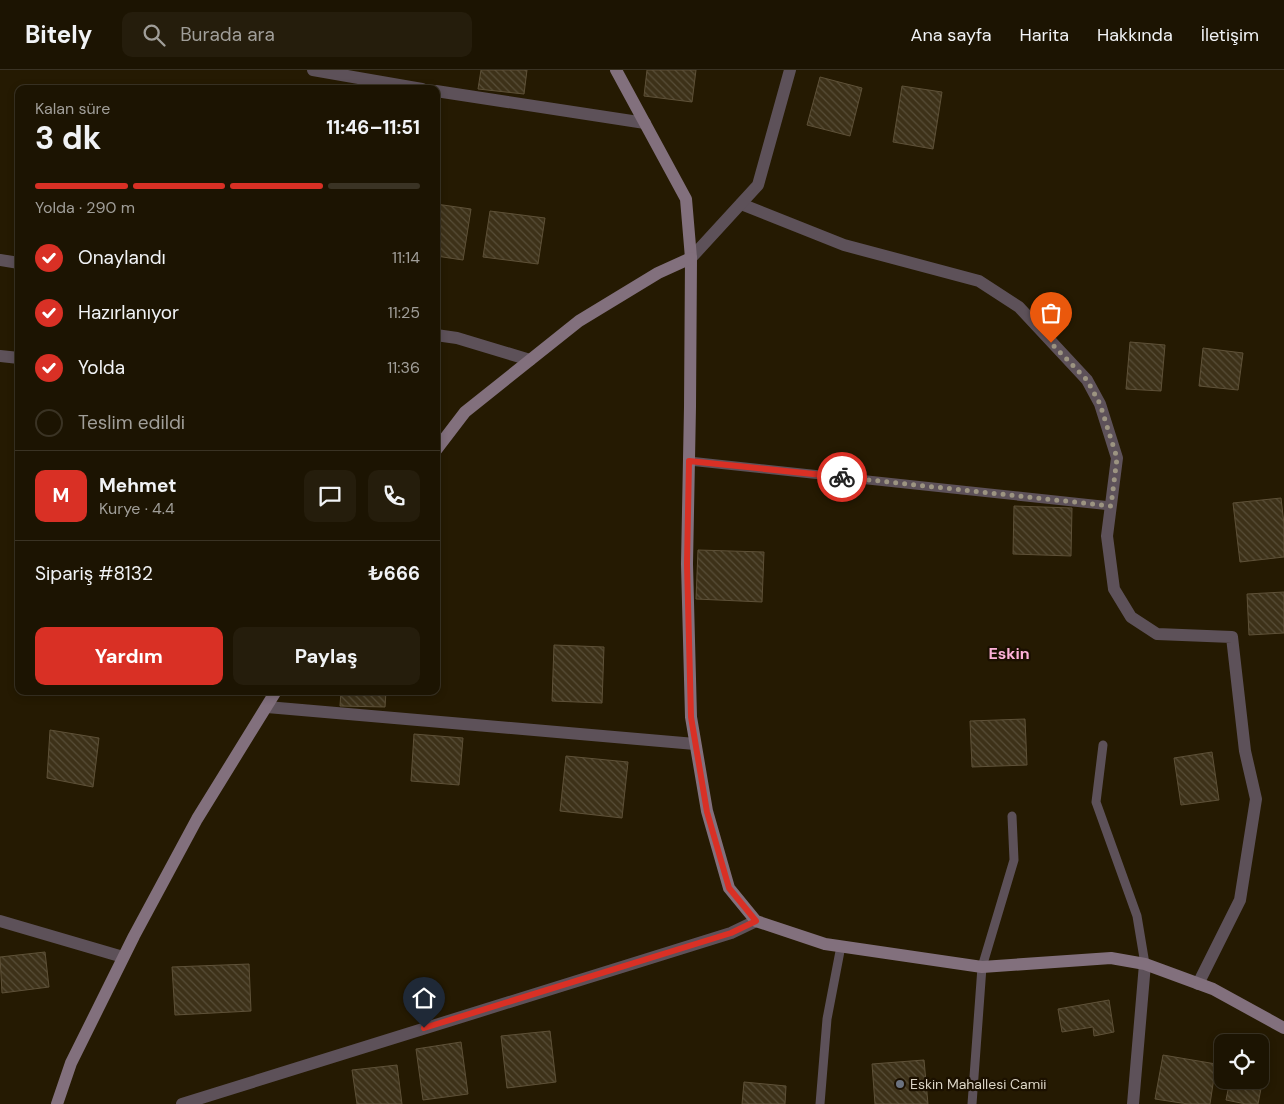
<!DOCTYPE html>
<html lang="tr">
<head>
<meta charset="utf-8">
<style>
  :root { --surface:#1c1402; --page:#251d0c; --text:#f1f3f6; --muted:#a09e99; --line:#3a3324; --accent:#d93025 }
  body { margin:0; font-family:"DM Sans",sans-serif; background:var(--page); color:var(--text); height:100vh; display:flex; flex-direction:column; font-size:19px; white-space:nowrap }
  * { box-sizing:border-box; margin:0 }
  p { font-size:16px; color:var(--muted) }
  .icon { flex:none; width:28px; height:28px; fill:none; stroke:currentColor; stroke-width:2; stroke-linecap:round; stroke-linejoin:round }
  .map { position:relative; flex:1; overflow:hidden }
  .drawer { position:absolute; left:15px; top:15px; width:425px; height:610px; display:flex; flex-direction:column; background:var(--surface); border-radius:10px; box-shadow:0 2px 8px #0003,0 0 0 1px var(--line) }
  .drawer>* { flex:none }
  .fabs { position:absolute; left:1214px; top:964px; display:grid; gap:10px }
  .fabs a { display:grid; place-items:center; width:55px; height:55px; border-radius:10px; background:var(--surface); box-shadow:0 2px 8px #0003,0 0 0 1px var(--line); font-size:25px }
  .pin { position:absolute; display:grid; place-items:center; width:42px; height:42px; color:#fff; margin:-51px -21px; border-radius:50% 50% 50% 0; rotate:-45deg; box-shadow:0 0 5px #0007 }
  .pin .icon { rotate:45deg }
  .courier { position:absolute; display:grid; place-items:center; width:50px; height:50px; margin:-25px; border:4px solid #d93025; border-radius:50%; background:#fff; color:#222; box-shadow:0 1px 6px #0007 }
  .headline em { font-style:normal; font-weight:700 }
  .headline div { display:flex; flex-direction:column-reverse }
  .headline { display:flex; align-items:center; justify-content:space-between; height:85px; padding:0 20px }
  h1 { font-size:32px; font-weight:700; line-height:38px }
  .bar { display:grid; grid-template-columns:repeat(4,1fr); gap:8px 5px; align-content:center; height:60px; padding:0 20px }
  .bar i { height:6px; border-radius:4px; background:var(--line) }
  .bar .active { background:var(--accent) }
  .bar p { grid-column:span 4 }
  .line { display:flex; align-items:center; gap:12px; padding:0 20px; border-top:1px solid var(--line) }
  .line div { flex:1 }
  .round { display:grid; place-items:center; flex:none; width:52px; height:52px; border-radius:10px; background:var(--page) }
  ol { padding:0 20px; list-style:none }
  li { display:flex; align-items:center; gap:15px; height:55px }
  li p { margin-inline-start:auto }
  li .icon { padding:5px; border-radius:50%; background:var(--accent); color:#fff; stroke-width:4 }
  li:last-child { color:var(--muted) }
  li i { width:28px; height:28px; border:2px solid var(--line); border-radius:50% }
  .primary-button { display:flex; gap:10px; margin-top:auto; padding:10px 20px }
  .primary-button a { flex:1; height:58px; border-radius:10px; background:var(--accent); color:#fff; font-size:20px; font-weight:700; line-height:58px; text-align:center }
  .primary-button a+a { background:var(--page); color:var(--text) }
  header { display:flex; align-items:center; gap:30px; box-sizing:border-box; height:70px; padding:0 25px; background:var(--surface); border-bottom:1px solid var(--line) }
  header strong { font-size:24px }
  nav { display:flex; gap:28px; margin-inline-start:auto; font-size:18px }
  .search { width:350px; height:45px; background:var(--page); display:flex; align-items:center; gap:12px; box-sizing:border-box; padding:0 18px; border-radius:10px; color:var(--muted); font-size:19px }
  .map>svg:first-child { display:block }
</style>
</head>
<body>
<header>
<strong>Bitely</strong>
<div class="search"><svg class="icon" aria-label="search" viewBox="0 0 24 24"><circle cx="10" cy="10" r="6"/><path d="M15 15l6 6"/></svg>Burada ara</div>
<nav><a>Ana sayfa</a><a>Harita</a><a>Hakkında</a><a>İletişim</a></nav>
</header>
<div class="map">
<svg width="1284" height="1034" viewBox="0 0 1284 1034">
  <defs>
    <pattern id="building-back-hatch" width="6" height="6" patternUnits="userSpaceOnUse" patternTransform="scale(1.25)"><rect width="6" height="6" fill="#3d3118"/><path d="M-1 5l2 2M0 0l6 6M5-1l2 2" fill="none" stroke="#584e38"/></pattern>
  </defs>
  <rect width="100%" height="100%" fill="#251a02"/>
  <g fill="url(#building-back-hatch)" stroke="#5e5138">
    <path d="M 481,0 L 527,0 L 524,24 L 478,19 Z"/>
    <path d="M 647,0 L 696,0 L 692,32 L 644,26 Z"/>
    <path d="M 820,7 L 862,18 L 850,66 L 807,55 Z"/>
    <path d="M 902,16 L 942,22 L 933,79 L 893,72 Z"/>
    <path d="M 436,134 L 471,139 L 463,190 L 436,186 Z"/>
    <path d="M 490,141 L 545,148 L 538,194 L 483,187 Z"/>
    <path d="M 1130,272 L 1165,275 L 1161,321 L 1126,319 Z"/>
    <path d="M 1203,278 L 1243,283 L 1238,320 L 1199,316 Z"/>
    <path d="M 1281,428 L 1284,454 L 1284,487 L 1240,492 L 1233,433 Z"/>
    <path d="M 1014,436 L 1072,438 L 1071,486 L 1013,484 Z"/>
    <path d="M 698,480 L 764,482 L 762,532 L 696,529 Z"/>
    <path d="M 1284,522 L 1284,563 L 1249,565 L 1247,524 Z"/>
    <path d="M 554,575 L 604,577 L 602,633 L 552,631 Z"/>
    <path d="M 341,621 L 386,621 L 385,637 L 340,636 Z"/>
    <path d="M 1025,649 L 1027,695 L 972,697 L 970,651 Z"/>
    <path d="M 50,660 L 99,668 L 93,717 L 47,708 Z"/>
    <path d="M 414,664 L 463,668 L 459,715 L 411,711 Z"/>
    <path d="M 1212,682 L 1219,730 L 1181,735 L 1174,688 Z"/>
    <path d="M 566,686 L 628,692 L 622,748 L 560,741 Z"/>
    <path d="M 45,882 L 49,917 L 2,923 L 0,887 Z"/>
    <path d="M 249,894 L 251,941 L 175,945 L 172,897 Z"/>
    <path d="M 1109,930 L 1114,962 L 1094,966 L 1093,957 L 1062,962 L 1058,939 Z"/>
    <path d="M 550,961 L 556,1012 L 507,1018 L 501,966 Z"/>
    <path d="M 461,972 L 468,1024 L 423,1030 L 416,979 Z"/>
    <path d="M 1163,985 L 1216,994 L 1210,1034 L 1188,1034 L 1155,1029 Z"/>
    <path d="M 924,990 L 928,1034 L 875,1034 L 872,994 Z"/>
    <path d="M 1260,992 L 1266,993 L 1258,1034 L 1246,1034 L 1226,1030 L 1230,1010 L 1260,1010 Z"/>
    <path d="M 397,995 L 402,1034 L 357,1034 L 352,1000 Z"/>
    <path d="M 744,1012 L 786,1016 L 785,1034 L 742,1034 Z"/>
  </g>
  <g fill="none" stroke-linecap="round" stroke-linejoin="round">
    <g stroke="#5d5159" stroke-width="9">
      <path d="M 689,391 L 1111,436"/>
      <path d="M 1103,675 L 1096,732 L 1137,846 L 1145,894"/>
      <path d="M 820,1034 L 827,949 L 841,876"/>
      <path d="M 972,1034 L 982,897 L 1014,790 L 1012,746"/>
    </g>
    <g stroke="#5d5159" stroke-width="12">
      <path d="M 313,0 L 422,19"/>
      <path d="M 436,21 L 645,53"/>
      <path d="M 741,134 L 844,175 L 979,211 L 1019,237 L 1087,310 L 1100,334 L 1117,388 L 1107,466 L 1114,519 L 1131,547 L 1157,564 L 1232,567 L 1245,681 L 1256,729 L 1240,830 L 1198,914"/>
      <path d="M 691,188 L 758,115 L 790,0"/>
      <path d="M 0,190 L 19,193"/>
      <path d="M 436,265 L 457,268 L 530,290"/>
      <path d="M 0,286 L 19,288"/>
      <path d="M 267,637 L 695,674"/>
      <path d="M 0,851 L 123,887"/>
      <path d="M 182,1034 L 731,863 L 756,851"/>
      <path d="M 1133,1034 L 1145,894"/>
    </g>
    <g stroke="#82707d" stroke-width="12">
      <path d="M 616,0 L 686,129 L 691,188 L 690,337 L 687,494 L 691,647 L 707,741 L 729,818 L 756,851 L 825,874 L 982,897 L 1111,888 L 1145,894 L 1213,919 L 1284,958"/>
      <path d="M 436,380 L 465,342 L 579,251 L 658,203 L 691,188"/>
      <path d="M 57,1034 L 71,993 L 134,866 L 197,749 L 276,621"/>
    </g>
  </g>
  <g fill="none" stroke-linecap="round" stroke-linejoin="round">
    <path stroke="#9c9481" stroke-width="5" stroke-dasharray="0 9" d="M 842,407 L 1111,436 L 1117,388 L 1100,334 L 1087,310 L 1051,273"/>
    <path stroke="#d93025" stroke-width="6" d="M 424,958 L 731,863 L 756,851 L 729,818 L 707,742 L 691,647 L 687,494 L 689,391 L 842,407"/>
  </g>
  <circle fill="#6b7280" stroke="#1b1000" stroke-width="2" cx="900" cy="1014" r="5"/>
  <g text-anchor="middle" stroke-width="4.5" stroke-linejoin="round" paint-order="stroke">
    <g font-size="14" fill="#dcd5c6" stroke="#1b1000" text-anchor="start">
      <text x="910" y="1019">Eskin Mahallesi Camii</text>
    </g>
    <g font-size="16" font-weight="bold" fill="#fdb1d7" stroke="#1b1000">
      <text x="1009" y="589">Eskin</text>
    </g>
  </g>
</svg>
<div class="fabs">
<a><svg class="icon" aria-label="locate" viewBox="0 0 24 24"><circle cx="12" cy="12" r="6"/><path d="M12 2v4M12 18v4M2 12h4M18 12h4"/></svg></a>
</div>
<div class="pin" style="left:1051px;top:273px;background:#ea580c"><svg class="icon" aria-label="bag" viewBox="0 0 24 24"><path d="M5 8h14l-1 12H6zM9 8a3 3 0 0 1 6 0"/></svg></div>
<div class="pin" style="left:424px;top:958px;background:#1f2937"><svg class="icon" aria-label="home" viewBox="0 0 24 24"><path d="M3 11l9-7 9 7M6 9v11h12V9"/></svg></div>
<div class="courier" style="left:842px;top:407px"><svg class="icon" aria-label="bike" viewBox="0 0 24 24"><circle cx="6" cy="16" r="4"/><circle cx="18" cy="16" r="4"/><path d="M6 16l4-8h5l3 8M10 8l3 8H6M13 5h3"/></svg></div>
<section class="drawer">
<div class="headline"><div><h1>3 dk</h1><p>Kalan süre</p></div><em>11:46–11:51</em></div>
<div class="bar"><i class="active"></i><i class="active"></i><i class="active"></i><i></i><p>Yolda · 290 m</p></div>
<ol>
<li><svg class="icon" aria-label="check" viewBox="0 0 24 24"><path d="M5 12l5 5 9-10"/></svg>Onaylandı<p>11:14</p></li>
<li><svg class="icon" aria-label="check" viewBox="0 0 24 24"><path d="M5 12l5 5 9-10"/></svg>Hazırlanıyor<p>11:25</p></li>
<li><svg class="icon" aria-label="check" viewBox="0 0 24 24"><path d="M5 12l5 5 9-10"/></svg>Yolda<p>11:36</p></li>
<li><i></i>Teslim edildi</li>
</ol>
<div class="line" style="height:90px"><b class="round" style="background:var(--accent);color:#fff">M</b><div><b>Mehmet</b><p>Kurye · 4.4</p></div><a class="round"><svg class="icon" aria-label="chat" viewBox="0 0 24 24"><path d="M4 5h16v11H9l-5 4z"/></svg></a><a class="round"><svg class="icon" aria-label="phone" viewBox="0 0 24 24"><path d="M5 4h4l2 5-3 2q2 4 5 5l2-3 5 2v4C11 20 4 13 5 4z"/></svg></a></div>
<div class="line" style="height:65px"><div>Sipariş #8132</div><b>₺666</b></div>
<div class="primary-button"><a>Yardım</a><a>Paylaş</a></div>
</section>
</div>
</body>
</html>
